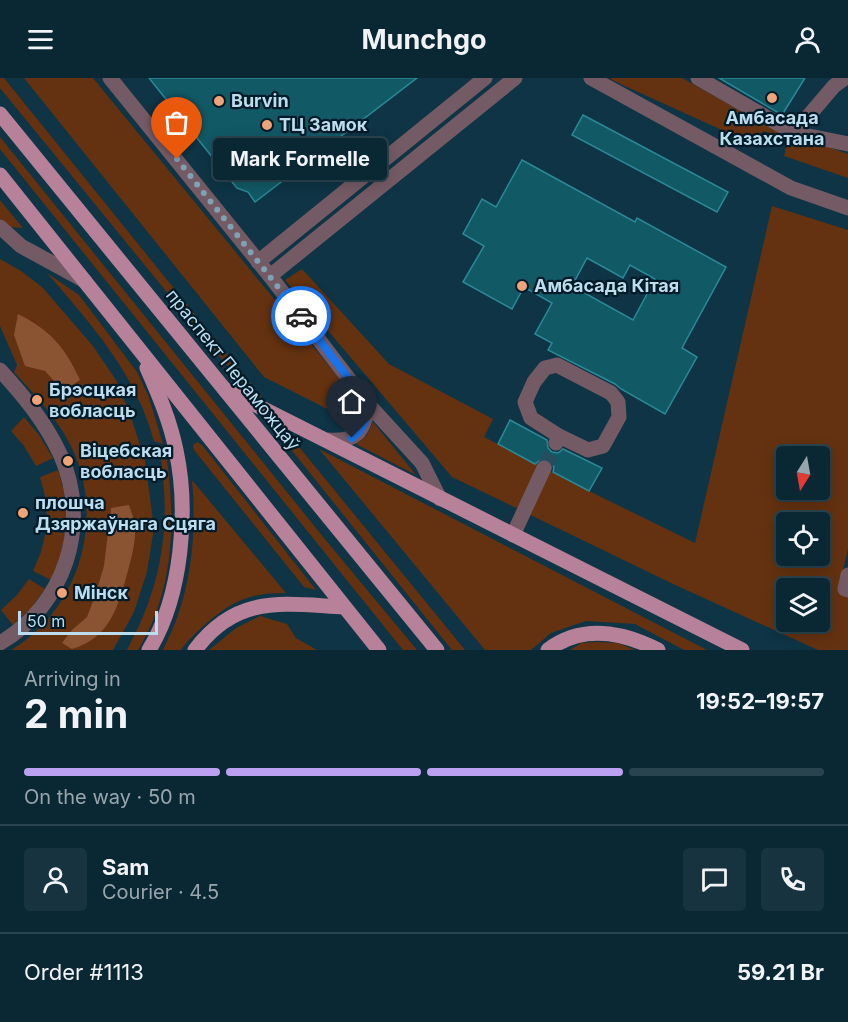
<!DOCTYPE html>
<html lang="en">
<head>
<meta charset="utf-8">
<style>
  :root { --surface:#0a2734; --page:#183340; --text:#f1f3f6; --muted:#99a5ac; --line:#2a444f; --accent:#bca0f2 }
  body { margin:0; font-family:Inter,sans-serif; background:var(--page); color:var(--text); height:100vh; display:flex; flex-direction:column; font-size:22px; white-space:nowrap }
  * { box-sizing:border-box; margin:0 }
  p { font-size:20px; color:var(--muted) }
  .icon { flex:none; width:33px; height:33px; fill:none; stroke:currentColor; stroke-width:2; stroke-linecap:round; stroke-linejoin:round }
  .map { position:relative; height:572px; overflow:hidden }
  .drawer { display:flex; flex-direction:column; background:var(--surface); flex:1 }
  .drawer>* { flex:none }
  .needle { width:39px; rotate:191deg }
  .controls { position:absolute; left:776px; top:368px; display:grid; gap:12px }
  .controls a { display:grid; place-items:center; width:54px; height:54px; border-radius:6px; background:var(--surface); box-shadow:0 3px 15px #0003,0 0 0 2px var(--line); font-size:30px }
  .scale { position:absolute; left:18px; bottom:15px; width:140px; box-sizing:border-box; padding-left:6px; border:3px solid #bbddef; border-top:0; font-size:16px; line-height:21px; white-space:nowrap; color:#bbddef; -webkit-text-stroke:4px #001b28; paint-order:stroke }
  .pin { position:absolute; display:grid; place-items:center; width:51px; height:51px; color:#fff; margin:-62px -26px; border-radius:50% 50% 50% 0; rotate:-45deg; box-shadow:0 0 6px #0007 }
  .pin .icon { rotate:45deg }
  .courier { position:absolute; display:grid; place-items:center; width:60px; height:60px; margin:-30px; border:4px solid #1a73e8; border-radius:50%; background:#fff; color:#222; box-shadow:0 2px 8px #0007 }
  .bubble { position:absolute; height:42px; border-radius:6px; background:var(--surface); box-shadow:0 3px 15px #0003,0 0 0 2px var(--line); font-size:20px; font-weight:700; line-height:42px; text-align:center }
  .head em { font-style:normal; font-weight:700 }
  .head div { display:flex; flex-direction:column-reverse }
  .head { display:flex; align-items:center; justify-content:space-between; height:102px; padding:0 24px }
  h1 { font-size:39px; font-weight:700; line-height:45px }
  .bar { display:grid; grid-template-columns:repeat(4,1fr); gap:9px 6px; align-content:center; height:72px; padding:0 24px }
  .bar i { height:8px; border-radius:4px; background:var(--line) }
  .bar .active { background:var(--accent) }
  .bar p { grid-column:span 4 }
  .line { display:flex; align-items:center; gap:15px; padding:0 24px; border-top:2px solid var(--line) }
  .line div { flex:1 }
  .round { display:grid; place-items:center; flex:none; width:63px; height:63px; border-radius:6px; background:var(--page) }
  header { display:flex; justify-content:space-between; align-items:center; height:78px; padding:0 24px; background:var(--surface); font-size:27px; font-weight:700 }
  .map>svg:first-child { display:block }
</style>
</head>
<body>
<header><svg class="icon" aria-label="menu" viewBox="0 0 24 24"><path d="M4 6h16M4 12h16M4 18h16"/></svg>Munchgo<svg class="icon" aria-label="person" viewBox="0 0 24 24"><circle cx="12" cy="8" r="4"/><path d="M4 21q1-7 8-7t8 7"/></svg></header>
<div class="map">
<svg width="848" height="572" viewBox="0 0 848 572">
  <rect width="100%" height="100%" fill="#0e3445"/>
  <g fill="#643210" fill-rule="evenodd">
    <path d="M 0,0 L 4,0 L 264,322 L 242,305 L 228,289 L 0,10 Z"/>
    <path d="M 24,0 L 93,0 L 361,327 L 360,338 L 355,345 L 264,299 Z"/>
    <path d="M 610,0 L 614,0 L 615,3 L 614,0 L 682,0 L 762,45 L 848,76 L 848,100 L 784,78 L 788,61 L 763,53 L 757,68 L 614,3 Z"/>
    <path d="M 0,59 L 324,460 L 417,572 L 403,572 L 0,71 Z"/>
    <path d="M 0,122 L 23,150 L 10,149 L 0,141 Z"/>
    <path d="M 772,128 L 848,152 L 848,471 L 838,512 L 848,518 L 848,572 L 818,572 L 671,505 L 452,399 L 285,202 L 302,191 L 389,286 L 493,341 L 484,359 L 589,413 L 695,465 ZM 786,378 L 819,378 L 819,411 L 786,411 ZM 786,444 L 819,444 L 819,477 L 786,477 ZM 786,510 L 819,510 L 819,543 L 786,543 Z"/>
    <path d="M 0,181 L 21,193 L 42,209 L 93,268 L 116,302 L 131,339 L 145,383 L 154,450 L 147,494 L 134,534 L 113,572 L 11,572 C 80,531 107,438 70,366 C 56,339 34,316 14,294 L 17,287 L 0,248 Z"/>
    <path d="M 47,195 L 79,217 L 137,294 L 148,317 L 163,366 L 154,363 C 136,296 91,246 47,195 Z"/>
    <path d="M 24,339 L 39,357 L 53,380 L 36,388 L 24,368 L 11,353 Z"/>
    <path d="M 373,344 L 416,397 L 356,366 L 367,357 Z"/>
    <path d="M 277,354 L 295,364 L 465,572 L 452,572 Z"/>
    <path d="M 197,364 L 202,367 L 316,512 L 304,509 L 194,372 L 193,367 Z"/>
    <path d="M 319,371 L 707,572 L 684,572 L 635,546 L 586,543 L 551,555 L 531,572 L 485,572 Z"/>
    <path d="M 161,381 L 167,382 C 176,447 173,515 138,572 L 127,572 C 161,509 171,452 161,381 Z"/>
    <path d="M 58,392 L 64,414 L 66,440 L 47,440 L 45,418 L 40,399 Z"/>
    <path d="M 192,402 L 286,515 C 271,515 258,516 244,521 C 225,527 192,556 181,572 L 163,572 C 168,561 174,549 178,537 C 193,494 196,447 192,402 Z"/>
    <path d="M 46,453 L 65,455 L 60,481 L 51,502 L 33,493 L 41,474 Z"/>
    <path d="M 29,501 L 45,511 L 31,530 L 13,547 L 1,532 L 17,517 Z"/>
    <path d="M 260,538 L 287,546 L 296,560 L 317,572 L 209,572 L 236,550 Z"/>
    <path d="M 596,564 L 618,565 L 635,572 L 570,572 L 581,565 Z"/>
  </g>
  <g fill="#8a5433">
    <path d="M 18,236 C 50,252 65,269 80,302 L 63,313 L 45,293 L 25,288 L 14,257 Z"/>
    <path d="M 129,427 C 131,434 135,442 135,449 C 136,464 131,482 127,496 C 118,530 109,560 72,571 L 62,565 L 72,552 L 87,539 L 95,518 L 104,488 L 111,430 Z"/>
  </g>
  <g fill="#115965" stroke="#2d8898" stroke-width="1.5" fill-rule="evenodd">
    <path d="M 149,0 L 417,0 L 255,124 L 248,114 L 237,110 Z"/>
    <path d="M 719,0 L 805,0 L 782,37 Z"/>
    <path d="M 583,37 L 728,114 L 717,134 L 572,57 Z"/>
    <path d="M 522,82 L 635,144 L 637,140 L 726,189 L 682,270 L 697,279 L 665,336 L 621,311 L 615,306 L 548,272 L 552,265 L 535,256 L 552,225 L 524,209 L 512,231 L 463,204 L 484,168 L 463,156 L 482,121 L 496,129 ZM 587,180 L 623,200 L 630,187 L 655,201 L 633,242 L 572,208 Z"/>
    <path d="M 510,342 L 547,362 L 548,370 L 552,374 L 558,375 L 563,371 L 602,390 L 589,413 L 553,394 L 554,389 L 549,381 L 543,380 L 535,386 L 498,366 Z"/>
  </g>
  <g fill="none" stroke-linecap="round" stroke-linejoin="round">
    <path stroke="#284d5e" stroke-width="15" stroke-dasharray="15 8" stroke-linecap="butt" d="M 544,390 L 556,365"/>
    <g stroke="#745a65" stroke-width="15">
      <path d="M 110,0 L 270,198 L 368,326 L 422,385 L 440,421"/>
      <path d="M 591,0 L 791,110 L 848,130"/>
      <path d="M 698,0 L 794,55"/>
      <path d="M 845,0 L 834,8 L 794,55 L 848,66"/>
      <path d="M 0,149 L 21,168 L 85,203"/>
      <path d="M 258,184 L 485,0"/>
      <path d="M 270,198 L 515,0"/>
      <path d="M 0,292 C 24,318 46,345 61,378 C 91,447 65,527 0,565"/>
      <path d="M 328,362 C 356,364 365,354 368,326"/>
      <path d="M 556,365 L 559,358 L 588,372 L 603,368 L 619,339 L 618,324 L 611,315 L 557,287 L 545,290 L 534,304 L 525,324 L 531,340 L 559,358"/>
      <path d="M 513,457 L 544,390"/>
      <path d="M 848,497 L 845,511 L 848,512"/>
    </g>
    <g stroke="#b78199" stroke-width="15">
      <path d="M 0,36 L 437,572"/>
      <path d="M 0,97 L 379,572"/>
      <path d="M 147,290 C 159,317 170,343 176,372 C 189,433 182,518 149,572"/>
      <path d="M 228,313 L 742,572"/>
      <path d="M 195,572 C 237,516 282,526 344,529"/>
      <path d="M 548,572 C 582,546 623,554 658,572"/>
    </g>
  </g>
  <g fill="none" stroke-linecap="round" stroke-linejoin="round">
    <path stroke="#7ea2b4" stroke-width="6" stroke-dasharray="0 10.8" d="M 177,81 L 301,238"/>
    <path stroke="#1a73e8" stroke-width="8" d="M 301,238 L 368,326 C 367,341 364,351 352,360"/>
  </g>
  <g fill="#efa376" stroke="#001b28" stroke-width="2">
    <circle cx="772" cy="20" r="6"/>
    <circle cx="219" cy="23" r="6"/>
    <circle cx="267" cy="47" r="6"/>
    <circle cx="522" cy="208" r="6"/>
    <circle cx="37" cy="322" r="6"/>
    <circle cx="68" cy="383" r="6"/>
    <circle cx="23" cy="435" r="6"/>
    <circle cx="62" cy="515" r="6"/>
  </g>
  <g text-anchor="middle" stroke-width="4.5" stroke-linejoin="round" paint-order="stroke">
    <g font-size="18" font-weight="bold" fill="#bbddef" stroke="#001b28" text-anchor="start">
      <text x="231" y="29">Burvin</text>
      <text x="772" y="46" text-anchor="middle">Амбасада<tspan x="772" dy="21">Казахстана</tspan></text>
      <text x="279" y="53">ТЦ Замок</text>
      <text x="534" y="214">Амбасада Кітая</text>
      <text x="49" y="318">Брэсцкая<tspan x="49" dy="21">вобласць</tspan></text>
      <text x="80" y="379">Віцебская<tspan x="80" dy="21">вобласць</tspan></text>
      <text x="35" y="431">плошча<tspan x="35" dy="21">Дзяржаўнага Сцяга</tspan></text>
      <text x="74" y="521">Мінск</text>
    </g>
    <g font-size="18" fill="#bbddef" stroke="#001b28">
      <text transform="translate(233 292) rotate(51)" y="6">праспект Пераможцаў</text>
    </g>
  </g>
</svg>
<div class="controls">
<a><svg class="needle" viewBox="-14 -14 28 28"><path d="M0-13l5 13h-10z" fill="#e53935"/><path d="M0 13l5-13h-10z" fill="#99a5ac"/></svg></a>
<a><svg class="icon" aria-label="locate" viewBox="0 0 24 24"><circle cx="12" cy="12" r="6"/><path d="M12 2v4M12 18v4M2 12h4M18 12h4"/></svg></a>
<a><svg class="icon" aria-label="layers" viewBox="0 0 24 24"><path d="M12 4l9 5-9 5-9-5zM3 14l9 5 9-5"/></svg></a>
</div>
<div class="scale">50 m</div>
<div class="pin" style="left:177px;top:81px;background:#ea580c"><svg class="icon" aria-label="bag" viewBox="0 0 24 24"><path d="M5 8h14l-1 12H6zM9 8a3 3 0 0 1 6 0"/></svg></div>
<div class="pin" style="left:352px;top:360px;background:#1f2937"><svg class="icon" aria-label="home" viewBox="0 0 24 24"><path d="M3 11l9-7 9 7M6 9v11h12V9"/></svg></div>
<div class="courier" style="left:301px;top:238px"><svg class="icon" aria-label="car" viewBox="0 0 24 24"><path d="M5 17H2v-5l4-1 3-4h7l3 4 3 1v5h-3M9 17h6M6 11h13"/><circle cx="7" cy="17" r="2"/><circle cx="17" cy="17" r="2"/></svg></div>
<div class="bubble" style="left:213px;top:60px;width:174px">Mark Formelle</div>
</div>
<section class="drawer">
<div class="head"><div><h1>2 min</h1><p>Arriving in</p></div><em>19:52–19:57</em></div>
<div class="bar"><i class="active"></i><i class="active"></i><i class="active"></i><i></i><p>On the way · 50 m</p></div>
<div class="line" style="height:108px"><a class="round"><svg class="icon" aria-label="person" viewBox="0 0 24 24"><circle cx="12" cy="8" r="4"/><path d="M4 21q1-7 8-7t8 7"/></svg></a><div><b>Sam</b><p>Courier · 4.5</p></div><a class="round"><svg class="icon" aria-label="chat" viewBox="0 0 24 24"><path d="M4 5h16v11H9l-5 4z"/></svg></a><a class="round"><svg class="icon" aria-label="phone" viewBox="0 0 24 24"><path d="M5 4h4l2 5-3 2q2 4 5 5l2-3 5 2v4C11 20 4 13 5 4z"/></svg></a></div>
<div class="line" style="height:78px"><div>Order #1113</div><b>59.21 Br</b></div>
</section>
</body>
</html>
